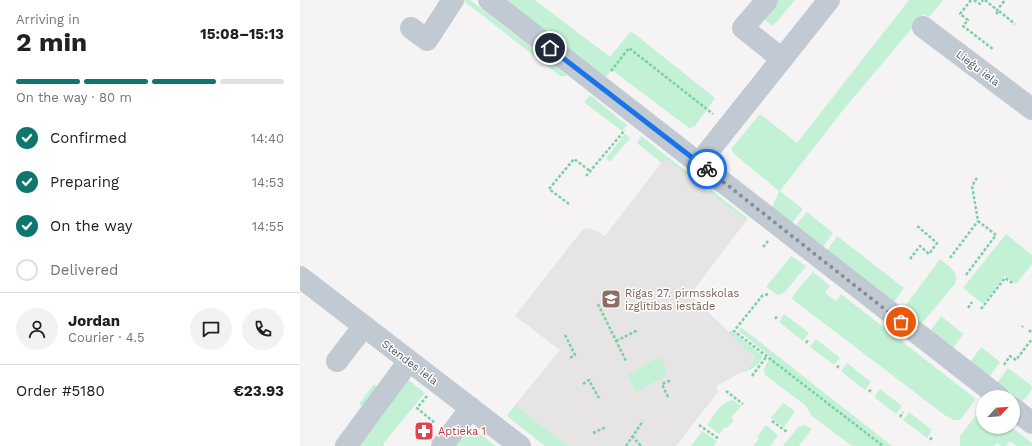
<!DOCTYPE html>
<html lang="en">
<head>
<meta charset="utf-8">
<style>
  :root { --surface:#fff; --page:#f2f2f2; --text:#202124; --muted:#757577; --line:#e0e0e0; --accent:#0f766e }
  body { margin:0; font-family:"Work Sans",sans-serif; background:var(--page); color:var(--text); height:100vh; display:flex; flex-direction:column; font-size:15px; white-space:nowrap }
  * { box-sizing:border-box; margin:0 }
  p { font-size:13px; color:var(--muted) }
  .icon { flex:none; width:22px; height:22px; fill:none; stroke:currentColor; stroke-width:2; stroke-linecap:round; stroke-linejoin:round }
  .map { position:relative; flex:1; overflow:hidden }
  .details { display:flex; flex-direction:column; background:var(--surface); width:300px }
  .details>* { flex:none }
  .needle { width:26px; rotate:64deg }
  .buttons { position:absolute; left:676px; top:390px; display:grid; gap:8px }
  .buttons a { display:grid; place-items:center; width:44px; height:44px; border-radius:50%; background:var(--surface); box-shadow:0 1px 3px #0004; font-size:20px }
  .pin { position:absolute; display:grid; place-items:center; width:34px; height:34px; color:#fff; margin:-17px; border:2px solid #fff; border-radius:50%; box-shadow:0 1px 4px #0007 }
  .courier { position:absolute; display:grid; place-items:center; width:40px; height:40px; margin:-20px; border:3px solid #1a73e8; border-radius:50%; background:#fff; color:#222; box-shadow:0 1px 5px #0007 }
  .overview em { font-style:normal; font-weight:700 }
  .overview div { display:flex; flex-direction:column-reverse }
  .overview { display:flex; align-items:center; justify-content:space-between; height:68px; padding:0 16px }
  h1 { font-size:26px; font-weight:700; line-height:30px }
  .bar { display:grid; grid-template-columns:repeat(4,1fr); gap:6px 4px; align-content:center; height:48px; padding:0 16px }
  .bar i { height:5px; border-radius:3px; background:var(--line) }
  .bar .selected { background:var(--accent) }
  .bar p { grid-column:span 4 }
  .line { display:flex; align-items:center; gap:10px; padding:0 16px; border-top:1px solid var(--line) }
  .line div { flex:1 }
  .round { display:grid; place-items:center; flex:none; width:42px; height:42px; border-radius:21px; background:var(--page) }
  ol { padding:0 16px; list-style:none }
  li { display:flex; align-items:center; gap:12px; height:44px }
  li p { margin-inline-start:auto }
  li .icon { padding:4px; border-radius:50%; background:var(--accent); color:#fff; stroke-width:4 }
  li:last-child { color:var(--muted) }
  li i { width:22px; height:22px; border:2px solid var(--line); border-radius:50% }
  main { display:flex; flex:1; min-height:0 }
  .map>svg:first-child { display:block }
</style>
</head>
<body>
<main>
<section class="details">
<div class="overview"><div><h1>2 min</h1><p>Arriving in</p></div><em>15:08–15:13</em></div>
<div class="bar"><i class="selected"></i><i class="selected"></i><i class="selected"></i><i></i><p>On the way · 80 m</p></div>
<ol>
<li><svg class="icon" aria-label="check" viewBox="0 0 24 24"><path d="M5 12l5 5 9-10"/></svg>Confirmed<p>14:40</p></li>
<li><svg class="icon" aria-label="check" viewBox="0 0 24 24"><path d="M5 12l5 5 9-10"/></svg>Preparing<p>14:53</p></li>
<li><svg class="icon" aria-label="check" viewBox="0 0 24 24"><path d="M5 12l5 5 9-10"/></svg>On the way<p>14:55</p></li>
<li><i></i>Delivered</li>
</ol>
<div class="line" style="height:72px"><a class="round"><svg class="icon" aria-label="person" viewBox="0 0 24 24"><circle cx="12" cy="8" r="4"/><path d="M4 21q1-7 8-7t8 7"/></svg></a><div><b>Jordan</b><p>Courier · 4.5</p></div><a class="round"><svg class="icon" aria-label="chat" viewBox="0 0 24 24"><path d="M4 5h16v11H9l-5 4z"/></svg></a><a class="round"><svg class="icon" aria-label="phone" viewBox="0 0 24 24"><path d="M5 4h4l2 5-3 2q2 4 5 5l2-3 5 2v4C11 20 4 13 5 4z"/></svg></a></div>
<div class="line" style="height:52px"><div>Order #5180</div><b>€23.93</b></div>
</section>
<div class="map">
<svg width="732" height="446" viewBox="0 0 732 446">
  <rect width="100%" height="100%" fill="#f5f3f3"/>
  <path fill="#e6e4e5" d="M 365,158 L 446,221 L 390,295 L 456,358 L 448,368 L 442,372 L 417,386 L 418,392 L 376,446 L 268,446 L 215,405 L 260,350 L 215,316 L 283,229 L 290,228 L 305,236 Z"/>
  <g fill="#c3f1d5">
    <path d="M 165,0 L 170,0 L 267,75 L 265,76 L 260,76 L 164,1 Z"/>
    <path d="M 204,0 L 235,0 L 310,57 L 331,31 L 415,98 L 395,126 L 389,128 L 312,70 L 305,78 Z"/>
    <path d="M 467,0 L 495,0 L 473,26 L 456,13 Z"/>
    <path d="M 609,0 L 643,0 L 629,17 L 624,14 L 543,110 L 480,191 L 503,209 L 492,223 L 472,208 L 479,191 L 434,154 L 431,149 L 460,114 L 497,143 Z"/>
    <path d="M 290,95 L 327,125 L 322,131 L 284,102 Z"/>
    <path d="M 325,134 L 330,138 L 310,162 L 306,158 Z"/>
    <path d="M 341,136 L 406,187 L 405,189 L 365,158 L 362,163 L 337,143 Z"/>
    <path d="M 411,190 L 447,218 L 446,221 L 409,192 Z"/>
    <path d="M 507,212 L 533,233 L 523,247 L 496,227 L 497,224 Z"/>
    <path d="M 706,234 L 732,255 L 732,264 L 716,284 L 705,276 L 683,304 L 663,288 Z"/>
    <path d="M 537,236 L 604,288 L 594,302 L 527,251 Z"/>
    <path d="M 491,256 L 506,266 L 484,293 L 478,295 L 466,287 Z"/>
    <path d="M 640,259 C 648,266 660,271 655,284 L 622,323 L 620,324 L 603,309 Z"/>
    <path d="M 513,272 L 530,286 L 525,293 L 536,301 L 541,294 L 676,399 L 660,420 L 654,420 L 646,416 L 492,299 L 494,294 Z"/>
    <path d="M 484,314 L 509,333 L 503,341 L 479,322 Z"/>
    <path d="M 641,316 L 663,334 L 654,347 L 651,349 L 631,330 Z"/>
    <path d="M 440,328 L 442,328 L 592,446 L 552,446 L 512,416 L 505,405 L 465,375 L 464,369 L 470,357 L 439,331 Z"/>
    <path d="M 431,330 L 462,355 C 463,364 450,371 442,372 L 448,368 L 456,358 L 429,333 Z"/>
    <path d="M 516,339 L 540,358 L 534,365 L 510,347 Z"/>
    <path d="M 681,347 L 700,362 L 690,376 L 671,364 L 671,361 Z"/>
    <path d="M 360,357 L 368,374 L 336,392 L 327,375 Z"/>
    <path d="M 547,363 L 571,382 L 565,390 L 541,371 Z"/>
    <path d="M 708,368 L 732,386 C 732,392 725,400 720,402 L 698,385 L 698,382 Z"/>
    <path d="M 106,378 L 125,393 L 83,444 L 85,446 L 58,446 Z"/>
    <path d="M 74,384 L 81,390 L 66,409 L 59,404 Z"/>
    <path d="M 580,389 L 602,406 L 596,414 L 574,397 Z"/>
    <path d="M 433,400 L 441,406 L 431,418 L 434,420 L 427,428 L 425,427 L 419,434 L 407,425 C 414,416 420,402 433,400 Z"/>
    <path d="M 483,403 L 495,411 L 484,427 L 471,418 Z"/>
    <path d="M 215,405 L 268,446 L 245,446 L 207,416 Z"/>
    <path d="M 683,406 L 683,427 L 711,427 L 732,443 L 732,446 L 717,446 L 710,441 L 706,446 L 701,446 L 697,443 L 694,446 L 660,446 L 660,436 Z"/>
    <path d="M 609,412 L 632,430 L 627,438 L 603,420 Z"/>
    <path d="M 168,425 L 196,446 L 152,446 Z"/>
    <path d="M 466,425 L 478,435 L 470,446 L 453,446 L 459,439 L 457,437 Z"/>
    <path d="M 504,425 L 512,429 L 499,446 L 483,446 L 498,427 Z"/>
    <path d="M 402,431 L 417,441 L 414,446 L 391,446 Z"/>
  </g>
  <g fill="none" stroke-linecap="round" stroke-linejoin="round">
    <g stroke="#7ad0a6" stroke-width="2.5" stroke-dasharray="3 2" stroke-linecap="butt">
      <path d="M 671,0 L 660,14 L 668,20 L 663,26 L 694,50"/>
      <path d="M 674,0 L 680,4 L 683,0"/>
      <path d="M 685,0 L 697,10"/>
      <path d="M 699,11 L 715,24"/>
      <path d="M 696,14 L 699,11 L 697,10 L 705,0"/>
      <path d="M 311,71 L 329,48 L 413,114"/>
      <path d="M 286,176 L 325,130"/>
      <path d="M 269,204 L 249,189 L 274,159 L 290,171"/>
      <path d="M 463,247 L 468,241"/>
      <path d="M 650,258 L 678,221"/>
      <path d="M 610,259 L 620,246 L 629,254 L 637,243 L 616,225"/>
      <path d="M 666,275 L 696,235 L 678,221 L 672,186 L 677,178"/>
      <path d="M 468,294 L 462,296 L 434,331 L 583,446"/>
      <path d="M 298,304 L 326,361"/>
      <path d="M 668,308 L 672,302"/>
      <path d="M 681,309 L 705,278 L 714,284"/>
      <path d="M 475,319 L 478,315"/>
      <path d="M 722,327 L 723,326"/>
      <path d="M 729,330 L 732,333"/>
      <path d="M 265,335 L 275,355 L 270,358"/>
      <path d="M 316,341 L 338,330"/>
      <path d="M 506,343 L 509,339"/>
      <path d="M 704,365 L 710,356 L 716,360 L 732,339"/>
      <path d="M 537,368 L 540,364"/>
      <path d="M 452,376 L 467,356"/>
      <path d="M 283,384 L 289,380 L 300,400"/>
      <path d="M 426,391 L 443,404"/>
      <path d="M 569,392 L 572,388"/>
      <path d="M 127,396 L 117,408 L 135,423"/>
      <path d="M 368,397 L 362,384 L 369,381 L 370,383"/>
      <path d="M 600,417 L 603,412"/>
      <path d="M 472,421 L 487,432"/>
      <path d="M 399,425 L 419,439"/>
      <path d="M 293,433 L 306,427"/>
      <path d="M 332,436 L 341,446"/>
      <path d="M 630,440 L 633,436"/>
      <path d="M 326,446 L 343,421"/>
    </g>
    <g stroke="#c1cad2" stroke-width="22">
      <path d="M 189,0 L 699,397"/>
      <path d="M 467,0 L 443,28 L 482,59"/>
      <path d="M 623,27 L 732,109"/>
      <path d="M 111,28 L 127,40 L 153,0"/>
      <path d="M 399,163 L 529,0"/>
      <path d="M 0,277 L 220,446"/>
      <path d="M 37,361 L 64,326"/>
      <path d="M 713,408 L 732,423"/>
      <path d="M 46,446 L 109,361"/>
      <path d="M 142,446 L 171,408"/>
    </g>
  </g>
  <g fill="none" stroke-linecap="round" stroke-linejoin="round">
    <path stroke="#868d94" stroke-width="4" stroke-dasharray="0 7.2" d="M 407,169 L 601,322"/>
    <path stroke="#1a73e8" stroke-width="5" d="M 250,48 L 407,169"/>
  </g>
  <defs>
    <g id="school-square" transform="scale(1)"><rect x="-9" y="-9" width="18" height="18" rx="4" fill="#8d6e63" stroke="#fff"/><path d="M0-5L7-2L0 1L-7-2ZM-4 1L0 2.5L4 1V4Q0 6-4 4Z" fill="#fff"/></g>
    <g id="pharmacy-square" transform="scale(1)"><rect x="-9" y="-9" width="18" height="18" rx="4" fill="#e0444e" stroke="#fff"/><path d="M-2-6h4v4h4v4h-4v4h-4v-4h-4v-4h4Z" fill="#fff"/></g>
  </defs>
  <g fill-rule="evenodd">
    <use href="#school-square" x="311" y="299"/>
    <use href="#pharmacy-square" x="124" y="431"/>
  </g>
  <g text-anchor="middle" stroke-width="3" stroke-linejoin="round" paint-order="stroke">
    <g font-size="11" fill="#4a5661" stroke="#fff">
      <text transform="translate(678 68) rotate(37)" y="4">Lieģu iela</text>
      <text transform="translate(110 362) rotate(37)" y="4">Stendes iela</text>
    </g>
    <g font-size="11" fill="#785e54" stroke="#fff" text-anchor="start">
      <text x="325" y="297">Rīgas 27. pirmsskolas<tspan x="325" dy="13">izglītības iestāde</tspan></text>
    </g>
    <g font-size="11" fill="#be3a42" stroke="#fff" text-anchor="start">
      <text x="138" y="435">Aptieka 1</text>
    </g>
  </g>
</svg>
<div class="buttons">
<a><svg class="needle" viewBox="-14 -14 28 28"><path d="M0-13l5 13h-10z" fill="#e53935"/><path d="M0 13l5-13h-10z" fill="#757577"/></svg></a>
</div>
<div class="pin" style="left:601px;top:322px;background:#ea580c"><svg class="icon" aria-label="bag" viewBox="0 0 24 24"><path d="M5 8h14l-1 12H6zM9 8a3 3 0 0 1 6 0"/></svg></div>
<div class="pin" style="left:250px;top:48px;background:#1f2937"><svg class="icon" aria-label="home" viewBox="0 0 24 24"><path d="M3 11l9-7 9 7M6 9v11h12V9"/></svg></div>
<div class="courier" style="left:407px;top:169px"><svg class="icon" aria-label="bike" viewBox="0 0 24 24"><circle cx="6" cy="16" r="4"/><circle cx="18" cy="16" r="4"/><path d="M6 16l4-8h5l3 8M10 8l3 8H6M13 5h3"/></svg></div>
</div>
</main>
</body>
</html>
